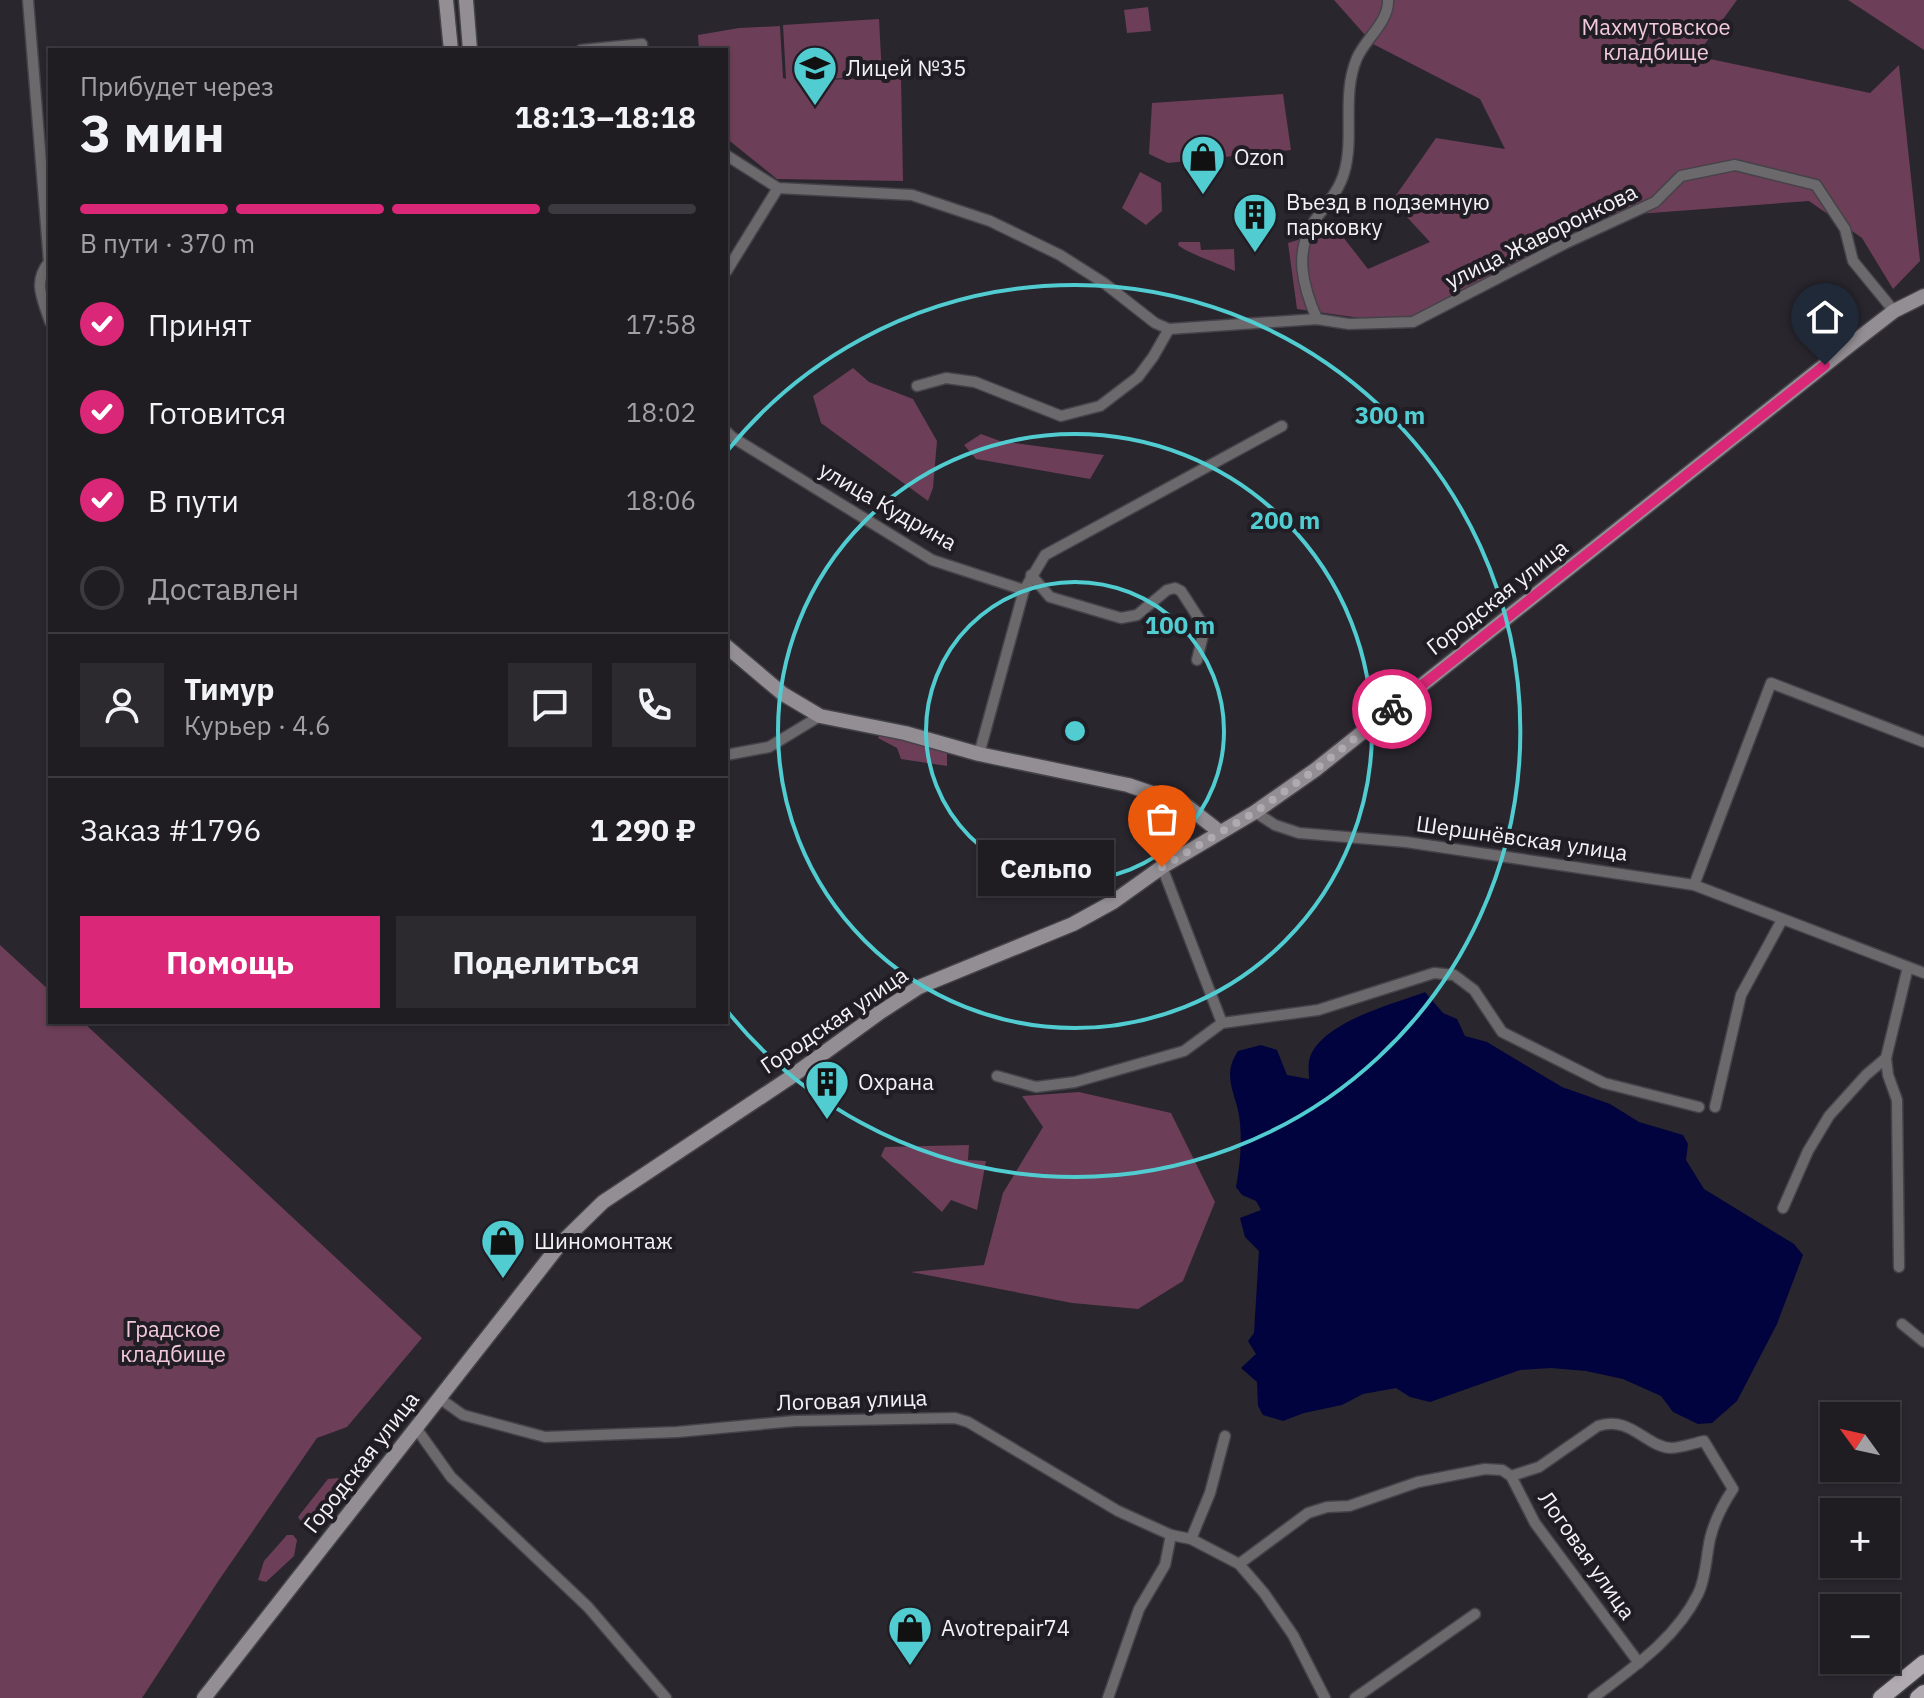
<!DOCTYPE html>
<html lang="ru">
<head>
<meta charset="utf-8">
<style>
  :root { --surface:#1f1c22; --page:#2c292f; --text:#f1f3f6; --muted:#a1a1a5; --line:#3c3a40; --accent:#db2777 }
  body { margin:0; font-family:"IBM Plex Sans",sans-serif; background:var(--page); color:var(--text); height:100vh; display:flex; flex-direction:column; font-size:30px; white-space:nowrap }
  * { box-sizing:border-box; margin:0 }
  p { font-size:26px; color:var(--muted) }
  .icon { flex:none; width:44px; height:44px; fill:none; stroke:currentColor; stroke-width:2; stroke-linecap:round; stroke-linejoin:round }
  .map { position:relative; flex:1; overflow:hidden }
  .details { position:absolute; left:48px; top:48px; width:680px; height:976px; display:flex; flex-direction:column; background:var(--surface); border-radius:0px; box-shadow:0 2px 6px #0004,0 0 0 2px var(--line) }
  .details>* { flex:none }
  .needle { width:52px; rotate:303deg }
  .fabs { position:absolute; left:1820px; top:1402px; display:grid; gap:16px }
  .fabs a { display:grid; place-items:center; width:80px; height:80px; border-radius:0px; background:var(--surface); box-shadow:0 2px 6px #0004,0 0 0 2px var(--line); font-size:40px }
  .pin { position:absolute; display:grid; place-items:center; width:68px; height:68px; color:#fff; margin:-82px -34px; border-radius:50% 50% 50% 0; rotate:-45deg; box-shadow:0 0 8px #0007 }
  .pin .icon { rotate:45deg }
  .courier { position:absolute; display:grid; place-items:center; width:80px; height:80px; margin:-40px; border:6px solid #db2777; border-radius:50%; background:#fff; color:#222; box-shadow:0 2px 10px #0007 }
  .bubble { position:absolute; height:56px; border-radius:0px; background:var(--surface); box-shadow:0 2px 6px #0004,0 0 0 2px var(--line); font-size:26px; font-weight:700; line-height:56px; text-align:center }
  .head em { font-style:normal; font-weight:700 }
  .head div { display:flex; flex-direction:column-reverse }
  .head { display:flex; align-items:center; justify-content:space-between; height:136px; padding:0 32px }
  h1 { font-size:52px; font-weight:700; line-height:60px }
  .bar { display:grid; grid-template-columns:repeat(4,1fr); gap:12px 8px; align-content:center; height:96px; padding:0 32px }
  .bar i { height:10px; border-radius:6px; background:var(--line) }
  .bar .current { background:var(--accent) }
  .bar p { grid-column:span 4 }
  .line { display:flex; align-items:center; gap:20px; padding:0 32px; border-top:2px solid var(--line) }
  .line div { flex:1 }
  .round { display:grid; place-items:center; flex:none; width:84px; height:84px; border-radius:0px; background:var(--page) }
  ol { padding:0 32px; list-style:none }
  li { display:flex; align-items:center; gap:24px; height:88px }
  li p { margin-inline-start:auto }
  li .icon { padding:8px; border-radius:50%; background:var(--accent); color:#fff; stroke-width:4 }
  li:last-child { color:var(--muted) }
  li i { width:44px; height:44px; border:4px solid var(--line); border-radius:50% }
  .action { display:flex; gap:16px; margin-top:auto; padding:16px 32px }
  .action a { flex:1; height:92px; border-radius:0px; background:var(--accent); color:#fff; font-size:32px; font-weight:700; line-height:92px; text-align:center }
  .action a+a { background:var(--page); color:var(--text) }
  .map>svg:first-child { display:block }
</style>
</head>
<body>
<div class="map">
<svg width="1924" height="1698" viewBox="0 0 1924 1698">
  <rect width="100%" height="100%" fill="#29262e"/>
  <g fill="#6c3e57">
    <path d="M 1334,0 L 1737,0 L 1696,56 L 1870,93 L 1899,65 L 1920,261 L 1893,289 L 1862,238 L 1809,201 L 1598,217 L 1402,324 L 1297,309 L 1288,243 L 1336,228 L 1368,269 L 1430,242 L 1392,201 L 1436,138 L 1505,149 L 1480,99 L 1373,44 Z"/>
    <path d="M 1848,0 L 1924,0 L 1924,50 Z"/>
    <path d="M 1148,7 L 1151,31 L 1127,33 L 1124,10 Z"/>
    <path d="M 879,19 L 882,75 L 791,82 L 901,76 L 903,181 L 777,179 L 726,138 L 726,50 L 699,50 L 698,35 L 739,28 L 780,26 L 783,78 L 786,79 L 783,25 Z"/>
    <path d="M 1283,94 L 1291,150 L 1168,163 L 1149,154 L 1152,103 Z"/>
    <path d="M 1140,172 L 1161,183 L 1162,211 L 1146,225 L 1122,208 Z"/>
    <path d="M 1179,242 L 1200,242 L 1201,250 L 1234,249 L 1235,271 C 1222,265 1187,253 1178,245 Z"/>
    <path d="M 853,368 L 869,382 L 913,399 L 937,441 L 933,488 L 928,501 L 821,423 L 813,396 Z"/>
    <path d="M 981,434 L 1000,441 L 1104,455 L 1090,479 L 976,459 L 964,445 Z"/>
    <path d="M 881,732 L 947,748 L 947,766 L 901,759 L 897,748 L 878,738 Z"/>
    <path d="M 0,945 L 50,991 L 50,1022 L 83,1022 L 422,1338 L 347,1427 L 317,1438 L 219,1580 L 142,1698 L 0,1698 Z"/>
    <path d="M 1079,1092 L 1171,1113 L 1215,1202 L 1183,1281 L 1138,1309 L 1072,1303 L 911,1272 L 984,1265 L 1003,1193 L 1043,1127 L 1022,1096 Z"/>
    <path d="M 969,1145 L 968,1160 L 986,1161 L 977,1210 L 951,1200 L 942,1212 L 881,1156 L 885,1147 Z"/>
    <path d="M 338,1478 C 354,1500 327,1509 313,1523 L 302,1523 L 298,1517 L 328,1479 Z"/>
    <path d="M 287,1535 L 293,1535 L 297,1540 L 294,1556 L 266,1582 L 258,1580 L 264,1561 Z"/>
  </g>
  <path fill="#00033d" d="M 1425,992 L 1443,1013 L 1457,1019 L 1465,1036 L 1487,1042 L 1562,1087 L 1610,1104 L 1639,1122 L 1683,1135 L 1688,1144 L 1686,1160 L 1704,1189 L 1794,1244 L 1803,1255 L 1777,1324 L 1737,1401 L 1712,1423 L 1698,1424 L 1673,1412 L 1661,1396 L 1623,1379 L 1586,1371 L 1551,1368 L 1520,1370 L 1430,1402 L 1410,1397 L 1396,1388 L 1363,1394 L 1342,1405 L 1304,1413 L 1283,1421 L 1263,1415 L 1258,1406 L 1257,1382 L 1241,1368 L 1256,1354 L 1248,1341 L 1254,1333 L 1259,1251 L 1245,1237 L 1240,1218 L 1261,1210 L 1256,1201 L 1242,1195 L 1236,1187 C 1240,1165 1242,1145 1240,1123 C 1238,1095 1220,1078 1238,1051 L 1261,1045 L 1277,1050 L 1287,1075 L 1309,1079 C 1309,1074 1308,1066 1309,1061 C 1317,1023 1394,1004 1425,992 Z"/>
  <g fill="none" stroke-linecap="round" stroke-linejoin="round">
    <g stroke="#45434a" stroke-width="13">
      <g id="street">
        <path d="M 28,0 L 49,262 C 32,283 43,299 50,322"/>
        <path d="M 581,50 L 642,44 L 642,50"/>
        <path d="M 726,155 L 778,188 L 912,195 L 990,221 L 1060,255 L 1104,283 L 1155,323 L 1169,329 L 1317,319 L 1349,324 L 1413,322 L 1566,243 L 1655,202 L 1681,176 L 1735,165 L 1816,185 L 1845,229 L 1853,261 L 1894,311"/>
        <path d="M 726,272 L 778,188"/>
        <path d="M 1317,319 C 1303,287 1293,252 1315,220 C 1325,206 1339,191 1344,173 C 1355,137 1341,95 1357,58 C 1365,39 1389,22 1388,0"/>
        <path d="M 917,386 L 946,378 L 975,382 L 1061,416 L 1100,406 L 1138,377 L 1153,357 L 1169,329"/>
        <path d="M 726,431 L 732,437 L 932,560 L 1024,590 L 1045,555 L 1282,426"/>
        <path d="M 1031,575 L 1050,597 L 1121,618 L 1137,615 L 1167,590 L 1175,588 L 1181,591 L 1203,625 L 1203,635 L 1197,660"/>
        <path d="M 979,754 L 1024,590"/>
        <path d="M 726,755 L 769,747 L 820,716"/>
        <path d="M 1255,812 L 1275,825 L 1299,833 L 1406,842 L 1694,885 L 1924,973"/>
        <path d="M 1162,867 L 1222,1023"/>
        <path d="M 1694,885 L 1771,683 L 1924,742"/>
        <path d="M 1886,1058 L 1888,1075 L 1897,1100 L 1899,1267"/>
        <path d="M 997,1076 L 1036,1087 L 1075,1082 L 1184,1051 L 1222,1023 L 1318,1010 L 1434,973 L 1454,975 L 1474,990 L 1502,1032 L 1604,1083 L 1699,1107"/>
        <path d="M 1715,1107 L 1741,995 L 1782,920"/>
        <path d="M 1783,1208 L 1808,1151 L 1829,1116 L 1866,1075 L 1886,1058 L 1908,967"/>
        <path d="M 1902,1324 L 1924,1342"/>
        <path d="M 439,1398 L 463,1415 L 545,1437 L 677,1432 L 795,1421 L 955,1418 L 968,1422 L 1118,1511 L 1171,1535 L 1191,1539 L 1239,1564 L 1264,1593 L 1293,1635 L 1325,1698"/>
        <path d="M 416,1428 L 451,1477 L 588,1607 L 666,1698"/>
        <path d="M 1511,1476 L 1539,1467 L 1598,1426 C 1630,1415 1646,1447 1671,1448 C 1681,1448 1694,1443 1704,1441 L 1733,1489 C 1723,1504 1714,1522 1710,1539 C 1706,1557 1706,1578 1698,1594 C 1675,1640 1632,1668 1593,1698"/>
        <path d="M 1191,1539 L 1210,1493 L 1225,1436"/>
        <path d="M 1239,1564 L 1308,1513 L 1327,1507 L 1349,1506 L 1418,1482 L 1485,1469 L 1502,1470 L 1511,1476 L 1535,1523 L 1639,1663"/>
        <path d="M 1108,1698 L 1139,1609 L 1165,1565 L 1171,1535"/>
        <path d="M 1355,1698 L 1475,1614"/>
      </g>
    </g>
    <g stroke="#45434a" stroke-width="17">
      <g id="secondary">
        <path d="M 446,0 L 451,50"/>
        <path d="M 466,0 L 470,50"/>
        <path d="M 726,646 L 783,694 L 820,716 L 905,733 L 979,754 L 1128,785 L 1184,804 L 1220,832"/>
        <path d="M 204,1698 L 561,1243 L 603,1202 L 788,1079 L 879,1013 L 919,987 L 1073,924 L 1113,902 L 1162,867 L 1255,812 L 1315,770 L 1850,345 L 1894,311 L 1924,296"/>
      </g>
    </g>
    <g stroke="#45434a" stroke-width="19">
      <g id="primary">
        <path d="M 1881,1698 L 1924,1663"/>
        <path d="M 1918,1698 L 1924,1693"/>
      </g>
    </g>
    <use href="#street" stroke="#6c696c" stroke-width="10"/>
    <use href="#secondary" stroke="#938e93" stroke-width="14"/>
    <use href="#primary" stroke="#b1aab1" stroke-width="16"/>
  </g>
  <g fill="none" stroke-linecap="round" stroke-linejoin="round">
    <path stroke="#adabb1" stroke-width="8" stroke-dasharray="0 14.4" d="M 1162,867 L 1255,812 L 1315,770 L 1392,709"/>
    <path stroke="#db2777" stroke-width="10" d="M 1392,709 L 1825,365"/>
  </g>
  <g fill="none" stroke="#51ccd1" stroke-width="4">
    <circle cx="1075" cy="731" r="149"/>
    <circle cx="1075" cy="731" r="297"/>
    <path d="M728 450A446 446 0 1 1 728 1012"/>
  </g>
  <defs>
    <g id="school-pin" transform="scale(2.3)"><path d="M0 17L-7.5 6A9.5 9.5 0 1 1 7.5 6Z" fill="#51ccd1" stroke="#201d24"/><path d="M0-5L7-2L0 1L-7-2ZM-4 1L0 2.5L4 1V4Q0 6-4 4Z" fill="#111"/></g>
    <g id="shop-pin" transform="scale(2.3)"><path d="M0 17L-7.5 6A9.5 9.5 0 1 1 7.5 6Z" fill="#51ccd1" stroke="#201d24"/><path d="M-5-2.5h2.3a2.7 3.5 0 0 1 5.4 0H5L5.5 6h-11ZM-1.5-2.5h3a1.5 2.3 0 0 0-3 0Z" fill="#111"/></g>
    <g id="building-pin" transform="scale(2.3)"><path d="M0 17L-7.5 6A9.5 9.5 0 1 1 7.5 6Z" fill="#51ccd1" stroke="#201d24"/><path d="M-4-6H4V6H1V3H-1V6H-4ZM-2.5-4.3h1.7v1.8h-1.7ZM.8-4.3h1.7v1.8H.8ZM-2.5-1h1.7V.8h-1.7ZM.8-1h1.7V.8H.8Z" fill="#111"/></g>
  </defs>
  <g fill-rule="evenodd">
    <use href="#school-pin" x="815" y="68"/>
    <use href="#shop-pin" x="1203" y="157"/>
    <use href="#building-pin" x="1255" y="215"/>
    <use href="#building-pin" x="827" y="1082"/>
    <use href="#shop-pin" x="503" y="1241"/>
    <use href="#shop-pin" x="910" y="1628"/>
  </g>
  <g text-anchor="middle" stroke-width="8" stroke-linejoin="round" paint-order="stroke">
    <g font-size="22" fill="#f2c8dd" stroke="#201d24">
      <text x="1656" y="35">Махмутовское<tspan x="1656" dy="25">кладбище</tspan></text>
      <text x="173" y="1337">Градское<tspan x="173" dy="25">кладбище</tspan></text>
    </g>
    <g font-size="22" fill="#f4f2f7" stroke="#201d24" text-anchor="start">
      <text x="846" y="76">Лицей №35</text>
      <text x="1234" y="165">Ozon</text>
      <text x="1286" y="210">Въезд в подземную<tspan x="1286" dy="25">парковку</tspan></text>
      <text x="858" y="1090">Охрана</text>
      <text x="534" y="1249">Шиномонтаж</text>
      <text x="941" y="1636">Avotrepair74</text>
    </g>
    <g font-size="22" fill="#f4f2f7" stroke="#201d24">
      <text transform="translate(1541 236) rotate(-26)" y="8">улица Жаворонкова</text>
      <text transform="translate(888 506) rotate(30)" y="8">улица Кудрина</text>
      <text transform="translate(1497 597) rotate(-38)" y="8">Городская улица</text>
      <text transform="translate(1522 838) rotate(8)" y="8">Шершнёвская улица</text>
      <text transform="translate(834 1020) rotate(-34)" y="8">Городская улица</text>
      <text transform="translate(852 1400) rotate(-2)" y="8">Логовая улица</text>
      <text transform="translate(361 1462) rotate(-52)" y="8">Городская улица</text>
      <text transform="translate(1587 1555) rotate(55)" y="8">Логовая улица</text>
    </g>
  </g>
  <circle cx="1075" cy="731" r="12" fill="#51ccd1" stroke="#201d24" stroke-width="4"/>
  <g font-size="24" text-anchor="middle" font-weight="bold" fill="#51ccd1" stroke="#201d24" stroke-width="8" stroke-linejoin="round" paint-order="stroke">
    <text x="1390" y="424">300 m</text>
    <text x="1285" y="529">200 m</text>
    <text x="1180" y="634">100 m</text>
  </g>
</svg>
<div class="fabs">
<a><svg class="needle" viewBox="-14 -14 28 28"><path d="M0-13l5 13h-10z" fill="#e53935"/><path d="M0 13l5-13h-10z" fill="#a1a1a5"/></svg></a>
<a>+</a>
<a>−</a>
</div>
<div class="pin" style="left:1162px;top:867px;background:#ea580c"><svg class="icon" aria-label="bag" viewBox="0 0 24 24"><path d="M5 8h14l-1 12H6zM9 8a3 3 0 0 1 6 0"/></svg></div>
<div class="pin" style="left:1825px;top:365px;background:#1f2937"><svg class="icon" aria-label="home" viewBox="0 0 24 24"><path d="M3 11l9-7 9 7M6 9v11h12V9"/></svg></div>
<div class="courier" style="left:1392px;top:709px"><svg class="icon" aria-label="bike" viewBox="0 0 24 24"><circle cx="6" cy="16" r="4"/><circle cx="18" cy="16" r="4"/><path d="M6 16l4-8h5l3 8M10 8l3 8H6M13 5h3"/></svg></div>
<div class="bubble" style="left:978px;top:840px;width:136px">Сельпо</div>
<section class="details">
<div class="head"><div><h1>3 мин</h1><p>Прибудет через</p></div><em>18:13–18:18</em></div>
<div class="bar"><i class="current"></i><i class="current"></i><i class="current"></i><i></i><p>В пути · 370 m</p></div>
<ol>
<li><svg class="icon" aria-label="check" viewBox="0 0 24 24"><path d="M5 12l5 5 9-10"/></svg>Принят<p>17:58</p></li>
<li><svg class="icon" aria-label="check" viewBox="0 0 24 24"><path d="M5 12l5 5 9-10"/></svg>Готовится<p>18:02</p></li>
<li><svg class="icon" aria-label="check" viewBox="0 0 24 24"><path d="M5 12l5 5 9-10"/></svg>В пути<p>18:06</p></li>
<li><i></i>Доставлен</li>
</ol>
<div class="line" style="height:144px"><a class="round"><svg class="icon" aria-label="person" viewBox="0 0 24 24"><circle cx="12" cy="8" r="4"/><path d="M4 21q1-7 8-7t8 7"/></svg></a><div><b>Тимур</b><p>Курьер · 4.6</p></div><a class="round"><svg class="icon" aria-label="chat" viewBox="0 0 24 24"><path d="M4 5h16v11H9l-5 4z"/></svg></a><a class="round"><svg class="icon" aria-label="phone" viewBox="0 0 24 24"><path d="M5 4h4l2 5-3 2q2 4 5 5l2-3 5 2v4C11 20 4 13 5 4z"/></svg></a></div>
<div class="line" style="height:104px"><div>Заказ #1796</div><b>1 290 ₽</b></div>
<div class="action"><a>Помощь</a><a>Поделиться</a></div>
</section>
</div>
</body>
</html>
